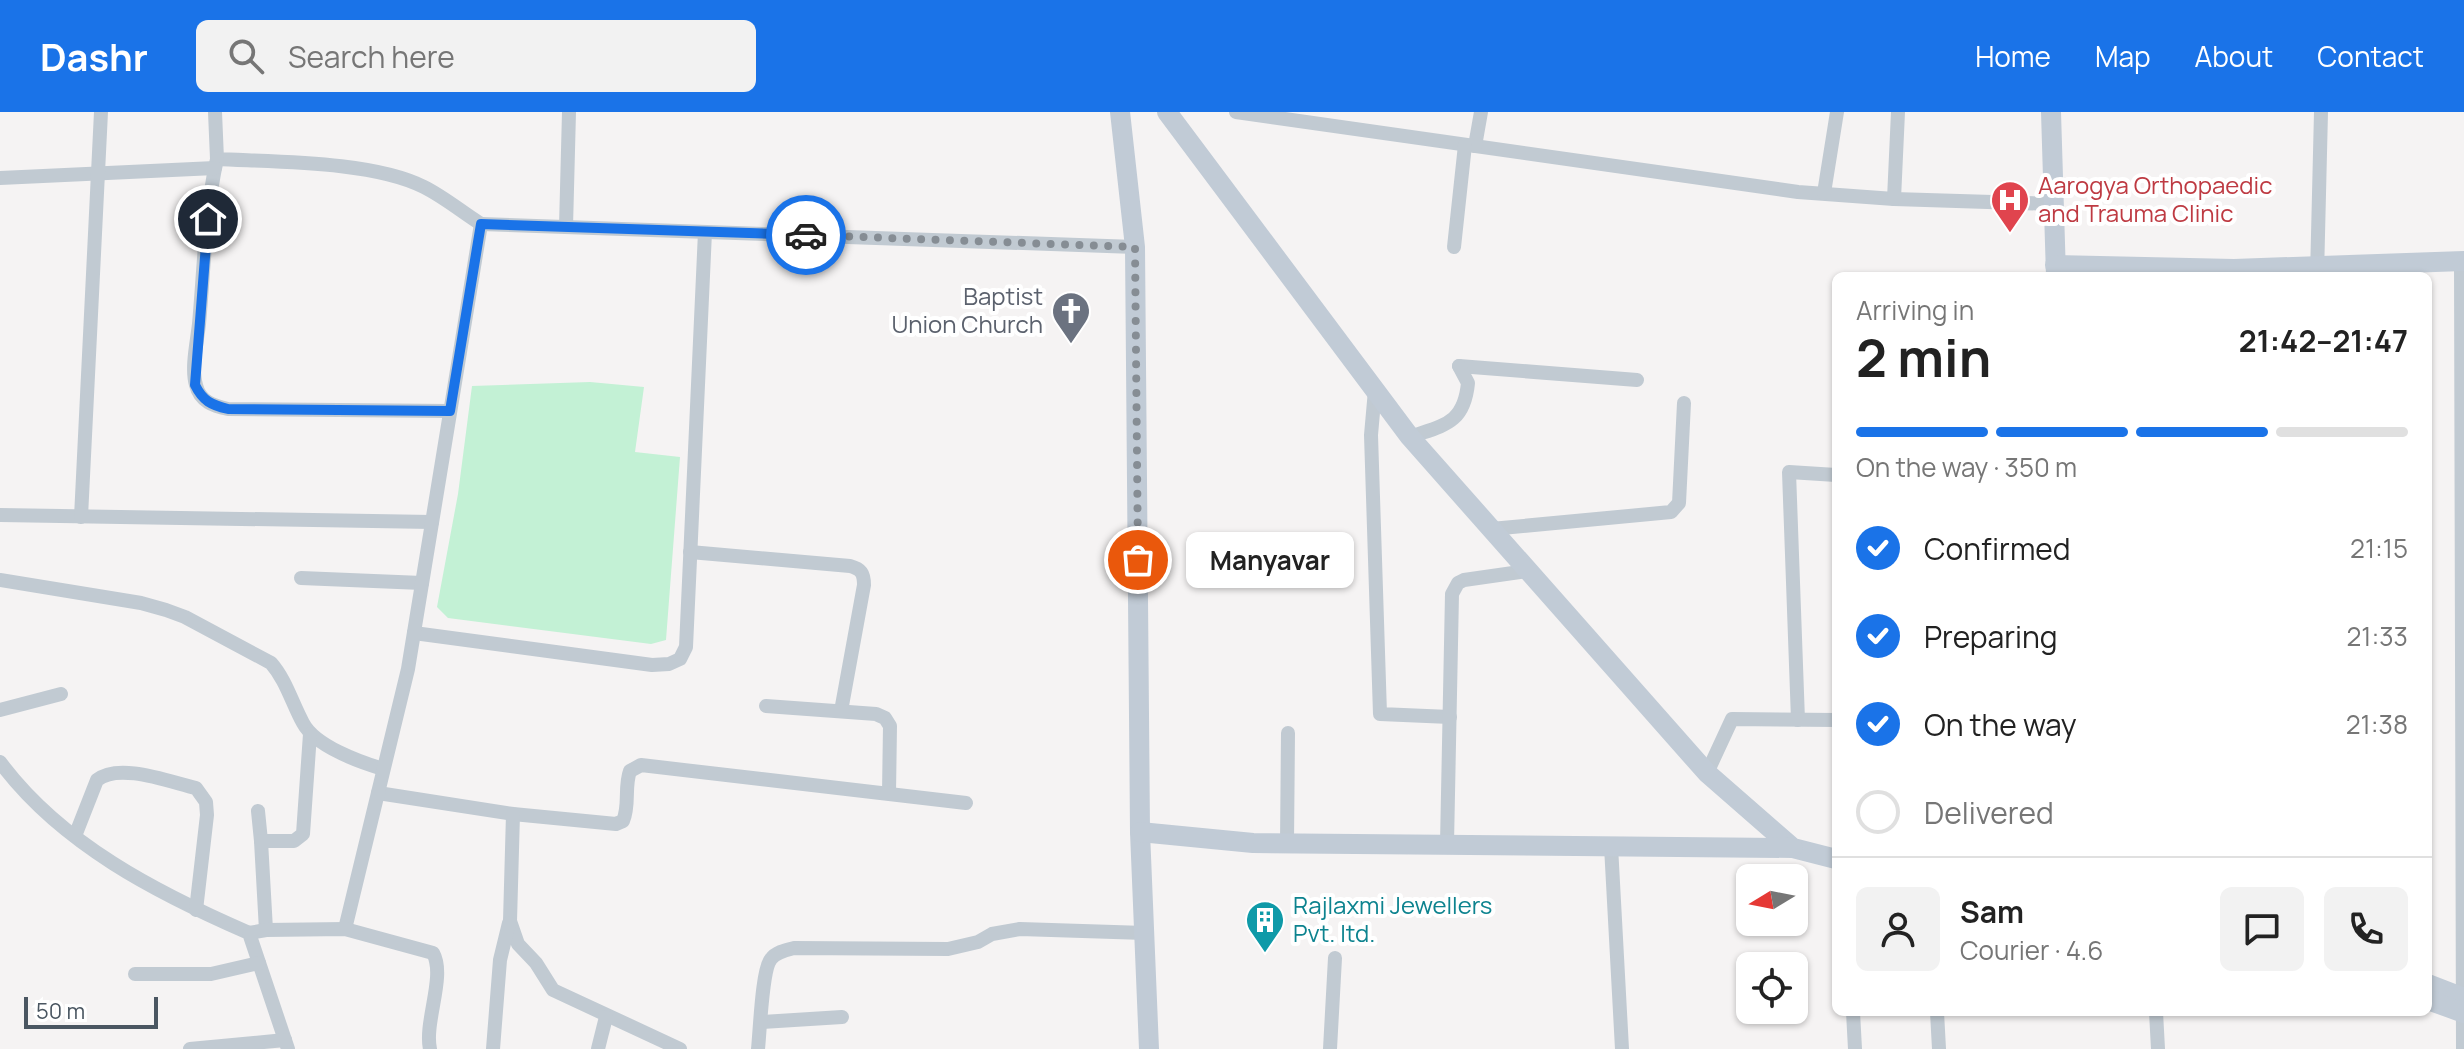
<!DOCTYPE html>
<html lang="en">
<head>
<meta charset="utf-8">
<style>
  :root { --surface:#fff; --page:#f2f2f2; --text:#222; --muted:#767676; --line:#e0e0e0; --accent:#1a73e8 }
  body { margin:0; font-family:Manrope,sans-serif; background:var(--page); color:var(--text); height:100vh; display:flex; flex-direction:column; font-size:30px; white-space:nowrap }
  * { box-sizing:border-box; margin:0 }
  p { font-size:26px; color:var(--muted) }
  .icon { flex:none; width:44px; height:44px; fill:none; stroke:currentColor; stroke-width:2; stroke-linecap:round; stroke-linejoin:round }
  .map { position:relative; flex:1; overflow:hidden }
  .details { position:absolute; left:1832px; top:160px; width:600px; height:744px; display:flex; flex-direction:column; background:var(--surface); border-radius:12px; box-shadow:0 2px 6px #0004 }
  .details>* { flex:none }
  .needle { width:52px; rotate:260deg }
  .tools { position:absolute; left:1736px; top:752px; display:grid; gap:16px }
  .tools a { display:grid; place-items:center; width:72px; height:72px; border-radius:12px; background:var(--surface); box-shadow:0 2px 6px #0004; font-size:40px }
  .scale { position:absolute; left:24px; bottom:20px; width:134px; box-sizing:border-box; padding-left:8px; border:4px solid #4a5661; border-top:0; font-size:22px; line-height:28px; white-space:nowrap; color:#4a5661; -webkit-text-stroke:6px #fff; paint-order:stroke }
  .pin { position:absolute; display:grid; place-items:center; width:68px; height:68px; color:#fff; margin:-34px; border:4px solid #fff; border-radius:50%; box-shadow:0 2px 8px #0007 }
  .courier { position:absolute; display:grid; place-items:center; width:80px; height:80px; margin:-40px; border:6px solid #1a73e8; border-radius:50%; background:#fff; color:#222; box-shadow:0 2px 10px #0007 }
  .bubble { position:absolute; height:56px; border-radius:12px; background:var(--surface); box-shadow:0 2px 6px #0004; font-size:26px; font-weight:700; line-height:56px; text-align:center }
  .overview em { font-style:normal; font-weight:700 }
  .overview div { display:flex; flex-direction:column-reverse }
  .overview { display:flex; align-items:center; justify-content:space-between; height:136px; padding:0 24px }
  h1 { font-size:52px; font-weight:700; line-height:60px }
  .bar { display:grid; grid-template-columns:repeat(4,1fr); gap:12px 8px; align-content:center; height:96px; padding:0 24px }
  .bar i { height:10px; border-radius:6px; background:var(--line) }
  .bar .active { background:var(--accent) }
  .bar p { grid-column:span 4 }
  .line { display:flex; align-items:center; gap:20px; padding:0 24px; border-top:2px solid var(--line) }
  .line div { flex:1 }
  .round { display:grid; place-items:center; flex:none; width:84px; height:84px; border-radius:12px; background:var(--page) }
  ol { padding:0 24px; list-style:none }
  li { display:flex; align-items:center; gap:24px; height:88px }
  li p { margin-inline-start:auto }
  li .icon { padding:8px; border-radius:50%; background:var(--accent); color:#fff; stroke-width:4 }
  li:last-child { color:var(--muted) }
  li i { width:44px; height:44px; border:4px solid var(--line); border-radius:50% }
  header { display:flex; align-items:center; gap:48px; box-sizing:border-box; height:112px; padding:0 40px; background:var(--accent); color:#fff }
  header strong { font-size:38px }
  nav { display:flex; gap:44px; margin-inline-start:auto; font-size:28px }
  .search { width:560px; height:72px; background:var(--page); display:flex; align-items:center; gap:20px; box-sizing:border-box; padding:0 28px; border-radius:12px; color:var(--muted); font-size:30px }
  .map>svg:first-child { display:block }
</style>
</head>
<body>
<header>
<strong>Dashr</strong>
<div class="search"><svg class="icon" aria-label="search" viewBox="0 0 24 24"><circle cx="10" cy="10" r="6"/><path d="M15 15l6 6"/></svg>Search here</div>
<nav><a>Home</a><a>Map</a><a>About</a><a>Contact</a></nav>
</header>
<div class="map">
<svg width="2464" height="937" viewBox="0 0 2464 937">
  <rect width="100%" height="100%" fill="#f5f3f3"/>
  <path fill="#c3f1d5" d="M 590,270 L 644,275 L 635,340 L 680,345 L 666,528 L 651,532 L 448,506 L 437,495 L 458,382 L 472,274 Z"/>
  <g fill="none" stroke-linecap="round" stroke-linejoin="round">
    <g stroke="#c1cad2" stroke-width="14">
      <path d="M 215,0 L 217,47 C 276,50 373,49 424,75 C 444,85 462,100 481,112"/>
      <path d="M 1236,0 L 1798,80 L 1894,87 L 2054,92"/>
      <path d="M 1475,34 L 1481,0"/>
      <path d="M 217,47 C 205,100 204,157 199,212 C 197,230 191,256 196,273 C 200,290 214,294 228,297 L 450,299"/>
      <path d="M 0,66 L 215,56"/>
      <path d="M 1824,81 L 1837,0"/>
      <path d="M 1894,87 L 1898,0"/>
      <path d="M 566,115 L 569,0"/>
      <path d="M 1454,135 L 1465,33"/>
      <path d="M 2461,149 L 2463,937"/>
      <path d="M 2317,164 L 2321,0"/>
      <path d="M 1459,254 L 1637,268"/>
      <path d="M 1375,278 L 1371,323 L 1380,602 L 1450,605"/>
      <path d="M 1410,325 C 1444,313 1464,312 1468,271 L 1459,254"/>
      <path d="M 0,403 L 432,410"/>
      <path d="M 81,405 L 101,0"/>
      <path d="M 1491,417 L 1671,400 L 1679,391 L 1684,291"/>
      <path d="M 690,440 L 850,454 C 861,457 864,461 864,473 L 841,599"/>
      <path d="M 301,466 L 422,471"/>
      <path d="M 0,468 L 141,491 L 166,498 L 185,505 L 271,551 C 286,568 292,591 303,611 C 315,634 360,650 383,657"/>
      <path d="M 414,521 L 652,553 L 669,552 L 680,547 L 686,535 L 705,120"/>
      <path d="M 766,594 L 876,602 L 885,606 L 890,614 L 889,681"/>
      <path d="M 0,598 L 61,582"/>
      <path d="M 1798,608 L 1789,360 L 1836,363"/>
      <path d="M 0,650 C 61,732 157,781 249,821 L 288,937"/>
      <path d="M 1707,661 L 1732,607 L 1836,608"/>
      <path d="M 378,681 L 513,702 L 616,712 L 623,709 C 630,693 624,675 630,659 L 641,653 L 966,691"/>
      <path d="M 258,699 L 261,729"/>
      <path d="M 513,702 L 510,809 L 518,832 L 536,851 L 553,878 L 680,937"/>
      <path d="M 75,724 L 97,668 C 119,650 170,670 196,676 L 206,690 L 207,703 L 196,798"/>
      <path d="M 1287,731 L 1288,621"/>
      <path d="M 1447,732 L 1452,482 L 1458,471 L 1464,468 L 1527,459"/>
      <path d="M 1611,734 L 1622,937"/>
      <path d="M 345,817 L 408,557 L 481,112 L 1135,135"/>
      <path d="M 266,818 L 261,729 L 294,729 L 303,722 L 310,622"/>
      <path d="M 249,821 L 266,818 L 345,817 L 433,841 C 446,864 424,910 430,937"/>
      <path d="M 135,862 L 211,862 L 259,851"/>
      <path d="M 1853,900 L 1855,937"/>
      <path d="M 1937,900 L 1939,937"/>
      <path d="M 2156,900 L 2158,937"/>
      <path d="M 762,910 L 842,905"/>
      <path d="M 190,937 L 285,928"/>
      <path d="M 493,937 L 500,848 L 509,811"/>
      <path d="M 598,937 L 606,905"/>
      <path d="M 758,937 C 760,919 762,857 771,847 C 776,840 786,838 794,836 L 948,837 L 978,830 L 992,822 L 1020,817 L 1145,821"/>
      <path d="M 1330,937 L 1335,846"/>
    </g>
    <g stroke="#c1cbd6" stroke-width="20">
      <path d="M 1120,0 L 1135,135 L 1140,720 L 1149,937"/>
      <path d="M 1167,0 L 1410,325 L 1707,661 L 1793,736 L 1836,747"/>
      <path d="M 2051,0 L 2056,164"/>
      <path d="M 2055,153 L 2234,157 L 2464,149"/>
      <path d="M 1140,720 L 1253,731 L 1793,736"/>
      <path d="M 2428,872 L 2464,886"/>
      <path d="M 2428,888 L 2464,901"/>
    </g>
  </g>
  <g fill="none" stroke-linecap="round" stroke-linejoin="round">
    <path stroke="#868d94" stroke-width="8" stroke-dasharray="0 14.4" d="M 806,123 L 1135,135 L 1138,448"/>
    <path stroke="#1a73e8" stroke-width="10" d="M 208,107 L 195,273 C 203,289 211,293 228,297 L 450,299 L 481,112 L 806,123"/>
  </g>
  <defs>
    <g id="hospital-pin" transform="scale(2)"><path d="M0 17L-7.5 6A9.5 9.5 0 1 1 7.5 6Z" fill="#e0444e" stroke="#fff"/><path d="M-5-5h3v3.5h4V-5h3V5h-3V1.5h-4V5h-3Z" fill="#fff"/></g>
    <g id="church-pin" transform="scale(2)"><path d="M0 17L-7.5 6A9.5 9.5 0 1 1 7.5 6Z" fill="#6b7280" stroke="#fff"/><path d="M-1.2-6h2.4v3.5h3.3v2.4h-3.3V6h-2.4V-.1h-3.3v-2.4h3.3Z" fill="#fff"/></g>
    <g id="building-pin" transform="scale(2)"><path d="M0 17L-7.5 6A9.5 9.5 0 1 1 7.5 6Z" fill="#0f9aa8" stroke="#fff"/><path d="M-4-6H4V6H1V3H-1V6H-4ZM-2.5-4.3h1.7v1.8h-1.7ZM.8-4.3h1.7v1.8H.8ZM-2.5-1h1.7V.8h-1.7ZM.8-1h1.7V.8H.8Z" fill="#fff"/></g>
  </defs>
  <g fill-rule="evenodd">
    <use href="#hospital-pin" x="2010" y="88"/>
    <use href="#church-pin" x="1071" y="199"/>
    <use href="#building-pin" x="1265" y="808"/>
  </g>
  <g text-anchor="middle" stroke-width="8" stroke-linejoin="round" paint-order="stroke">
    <g font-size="24" fill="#be3a42" stroke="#fff" text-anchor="start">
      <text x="2038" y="82">Aarogya Orthopaedic<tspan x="2038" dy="28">and Trauma Clinic</tspan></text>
    </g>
    <g font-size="24" fill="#5b616d" stroke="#fff" text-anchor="end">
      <text x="1043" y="193">Baptist<tspan x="1043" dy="28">Union Church</tspan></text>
    </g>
    <g font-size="24" fill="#0d838f" stroke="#fff" text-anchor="start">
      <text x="1293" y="802">Rajlaxmi Jewellers<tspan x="1293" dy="28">Pvt. ltd.</tspan></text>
    </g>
  </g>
</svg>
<div class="tools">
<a><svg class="needle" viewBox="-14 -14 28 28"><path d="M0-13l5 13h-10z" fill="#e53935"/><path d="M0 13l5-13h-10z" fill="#767676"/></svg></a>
<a><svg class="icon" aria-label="locate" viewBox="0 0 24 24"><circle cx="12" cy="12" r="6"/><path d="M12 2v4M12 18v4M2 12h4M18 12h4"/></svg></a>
</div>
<div class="scale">50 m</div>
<div class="pin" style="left:1138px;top:448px;background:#ea580c"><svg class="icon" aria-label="bag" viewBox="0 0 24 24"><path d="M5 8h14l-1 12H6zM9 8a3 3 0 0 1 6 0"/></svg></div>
<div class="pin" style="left:208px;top:107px;background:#1f2937"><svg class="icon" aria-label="home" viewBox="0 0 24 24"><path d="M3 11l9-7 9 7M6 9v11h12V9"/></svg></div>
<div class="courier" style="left:806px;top:123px"><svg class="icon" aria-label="car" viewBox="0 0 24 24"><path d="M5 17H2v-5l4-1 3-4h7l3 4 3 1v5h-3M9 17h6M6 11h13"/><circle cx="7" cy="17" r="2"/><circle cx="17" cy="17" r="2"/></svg></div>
<div class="bubble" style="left:1186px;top:420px;width:168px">Manyavar</div>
<section class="details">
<div class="overview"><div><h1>2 min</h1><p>Arriving in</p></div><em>21:42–21:47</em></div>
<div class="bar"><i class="active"></i><i class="active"></i><i class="active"></i><i></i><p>On the way · 350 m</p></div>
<ol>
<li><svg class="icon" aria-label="check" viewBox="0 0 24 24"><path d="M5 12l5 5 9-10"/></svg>Confirmed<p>21:15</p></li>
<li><svg class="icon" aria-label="check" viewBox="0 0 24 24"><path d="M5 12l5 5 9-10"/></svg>Preparing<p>21:33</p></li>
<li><svg class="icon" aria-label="check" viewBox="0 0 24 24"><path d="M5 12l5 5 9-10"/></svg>On the way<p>21:38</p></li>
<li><i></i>Delivered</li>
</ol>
<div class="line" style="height:144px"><a class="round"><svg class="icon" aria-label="person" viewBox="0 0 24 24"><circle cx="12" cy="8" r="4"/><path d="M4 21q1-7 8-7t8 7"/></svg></a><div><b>Sam</b><p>Courier · 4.6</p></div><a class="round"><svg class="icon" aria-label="chat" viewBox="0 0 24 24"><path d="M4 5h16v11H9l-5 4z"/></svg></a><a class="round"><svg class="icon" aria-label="phone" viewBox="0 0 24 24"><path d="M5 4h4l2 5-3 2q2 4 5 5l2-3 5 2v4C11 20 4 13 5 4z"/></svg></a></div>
</section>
</div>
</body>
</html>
